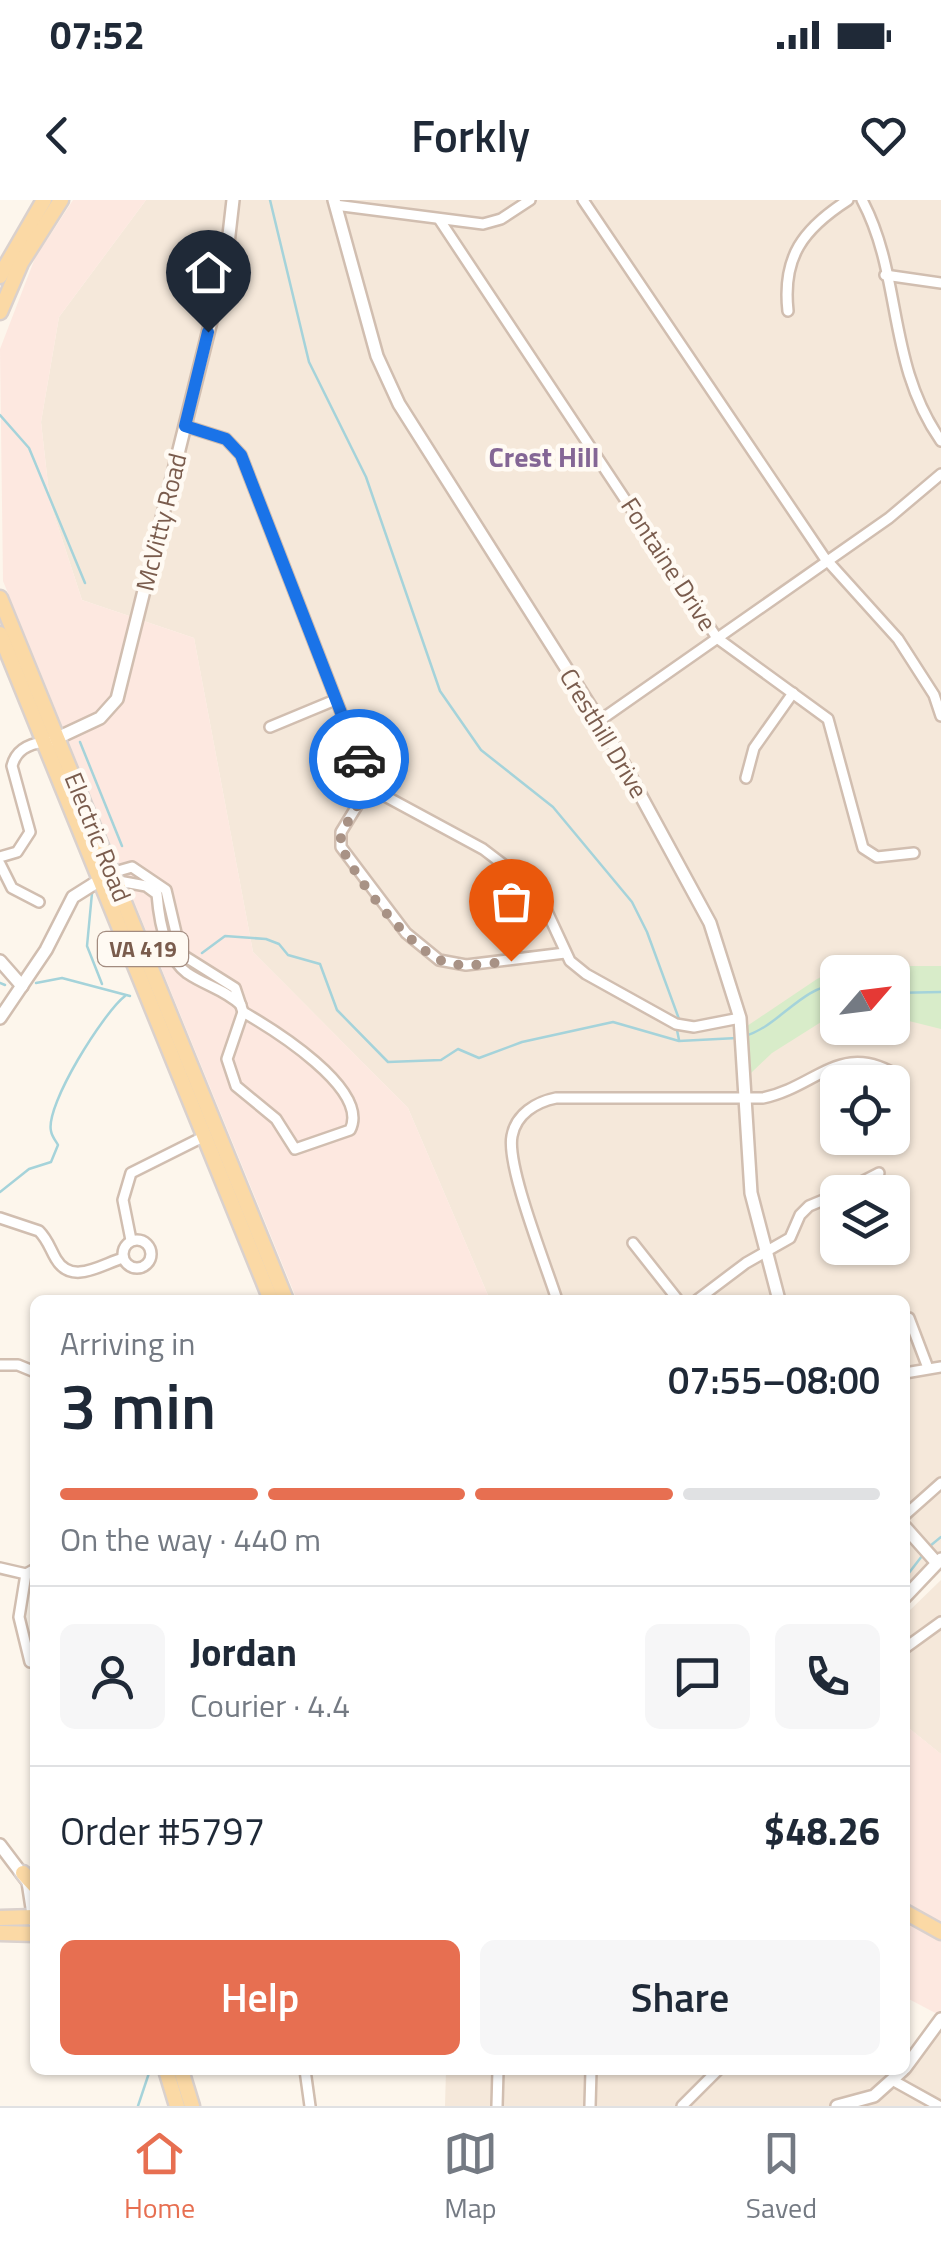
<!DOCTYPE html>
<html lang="en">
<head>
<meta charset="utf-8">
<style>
  :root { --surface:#fff; --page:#f6f6f7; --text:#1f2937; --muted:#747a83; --line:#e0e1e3; --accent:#e76f51 }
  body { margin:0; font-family:"Titillium Web",sans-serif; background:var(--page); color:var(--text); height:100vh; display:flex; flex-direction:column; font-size:38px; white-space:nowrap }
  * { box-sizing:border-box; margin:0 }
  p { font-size:32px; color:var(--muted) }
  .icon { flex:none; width:55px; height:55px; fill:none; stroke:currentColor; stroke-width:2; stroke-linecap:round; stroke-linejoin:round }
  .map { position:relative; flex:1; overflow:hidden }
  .drawer { position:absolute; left:30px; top:1095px; width:880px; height:780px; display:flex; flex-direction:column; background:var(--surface); border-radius:15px; box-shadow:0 2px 8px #0004 }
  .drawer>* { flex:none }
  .needle { width:65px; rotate:62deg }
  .tools { position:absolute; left:820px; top:755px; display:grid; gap:20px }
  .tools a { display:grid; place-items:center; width:90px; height:90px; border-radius:15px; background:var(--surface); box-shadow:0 2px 8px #0004; font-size:50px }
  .pin { position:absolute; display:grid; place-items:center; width:85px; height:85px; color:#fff; margin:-102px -42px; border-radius:50% 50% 50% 0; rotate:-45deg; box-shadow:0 0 10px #0007 }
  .pin .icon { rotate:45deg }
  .courier { position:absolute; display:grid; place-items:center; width:100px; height:100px; margin:-50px; border:8px solid #1a73e8; border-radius:50%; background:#fff; color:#222; box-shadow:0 2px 12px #0007 }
  .overview em { font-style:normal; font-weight:600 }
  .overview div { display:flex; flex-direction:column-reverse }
  .overview { display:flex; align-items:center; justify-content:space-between; height:170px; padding:0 30px }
  h1 { font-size:65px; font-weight:600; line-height:75px }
  .bar { display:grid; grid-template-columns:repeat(4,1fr); gap:15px 10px; align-content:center; height:120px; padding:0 30px }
  .bar i { height:12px; border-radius:8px; background:var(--line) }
  .bar .on { background:var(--accent) }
  .bar p { grid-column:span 4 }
  .line { display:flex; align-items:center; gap:25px; padding:0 30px; border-top:2px solid var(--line) }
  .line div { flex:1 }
  .round { display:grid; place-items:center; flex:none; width:105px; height:105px; border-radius:15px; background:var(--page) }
  .primary-button { display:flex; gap:20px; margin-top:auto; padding:20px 30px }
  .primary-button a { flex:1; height:115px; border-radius:15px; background:var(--accent); color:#fff; font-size:40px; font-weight:600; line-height:115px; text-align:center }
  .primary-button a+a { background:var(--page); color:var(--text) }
  .status { display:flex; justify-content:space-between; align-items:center; height:70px; padding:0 50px; background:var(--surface); direction:ltr }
  .status svg { height:28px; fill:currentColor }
  header { display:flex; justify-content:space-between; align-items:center; height:130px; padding:0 30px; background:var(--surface); font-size:45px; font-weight:600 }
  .tabs { display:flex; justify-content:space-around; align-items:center; height:140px; border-top:2px solid var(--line); background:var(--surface); font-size:28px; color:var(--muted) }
  .tabs a { display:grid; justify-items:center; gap:5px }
  .tabs .on { color:var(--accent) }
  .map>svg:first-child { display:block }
</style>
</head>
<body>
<div class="status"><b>07:52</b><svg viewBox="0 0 49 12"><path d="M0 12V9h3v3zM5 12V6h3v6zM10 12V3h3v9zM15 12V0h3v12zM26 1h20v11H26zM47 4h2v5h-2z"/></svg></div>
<header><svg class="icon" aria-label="back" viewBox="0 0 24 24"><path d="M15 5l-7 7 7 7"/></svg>Forkly<svg class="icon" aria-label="heart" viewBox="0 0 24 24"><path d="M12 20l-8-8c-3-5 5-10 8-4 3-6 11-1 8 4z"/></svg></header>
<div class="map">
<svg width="941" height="1906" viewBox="0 0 941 1906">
  <rect width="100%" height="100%" fill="#fdf6ec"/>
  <g fill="#f5e8da" fill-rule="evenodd">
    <path d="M 146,0 L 941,0 L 941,1354 L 905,1388 L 905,1100 L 490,1100 L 408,908 L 253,752 L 194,438 L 82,400 L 50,302 L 41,222 L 59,117 ZM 838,772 L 892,772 L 892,828 L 838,828 ZM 838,882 L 892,882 L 892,938 L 838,938 ZM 838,992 L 892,992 L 892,1048 L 838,1048 Z"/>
    <path d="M 941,1380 L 941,1554 L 905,1525 L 905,1415 Z"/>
    <path d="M 941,1829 L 941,1906 L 445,1906 L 446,1870 L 878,1870 L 905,1878 Z"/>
  </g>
  <g fill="#fde8e0">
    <path d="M 73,0 L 146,0 L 59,117 L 41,222 L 50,302 L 82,400 L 194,438 L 253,752 L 408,908 L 490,1100 L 297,1100 L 3,381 L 0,149 L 35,58 Z"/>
    <path d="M 905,1525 L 941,1554 L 941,1816 L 905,1797 Z"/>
  </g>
  <path fill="#d8ecc9" d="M 845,766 L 941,766 L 941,829 L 893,817 L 892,772 L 838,772 L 837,812 L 772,853 L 751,873 L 747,826 L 817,779 Z"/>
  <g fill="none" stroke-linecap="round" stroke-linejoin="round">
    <g stroke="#a5d3da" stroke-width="2.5">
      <path d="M 270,0 L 309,162 L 366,277 L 440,491 L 481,550 L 553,607 L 632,702 L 647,732 L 679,819"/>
      <path d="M 0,215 L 29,248 L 85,383"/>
      <path d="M 80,542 L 122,646"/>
      <path d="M 92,693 L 87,746 L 102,784"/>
      <path d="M 202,753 L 225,736 L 266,739 L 279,744 L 288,755 L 320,764 L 337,810 L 388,862 L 441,860 L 458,849 L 479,858 L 522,842 L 613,822 L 679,841 L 737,838"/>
      <path d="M 0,783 L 5,785"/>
      <path d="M 36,783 L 62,778 L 130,796"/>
      <path d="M 892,793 L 941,792"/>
      <path d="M 677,830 L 679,840"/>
      <path d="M 745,836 C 779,826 801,787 838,784"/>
      <path d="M 0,992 L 29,969 L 51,962 L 58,945 C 56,941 52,937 51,931 C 45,905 104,812 125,796"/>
      <path d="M 930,1346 L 941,1337"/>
      <path d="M 905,1378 L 922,1356"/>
      <path d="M 138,1906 L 150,1870"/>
    </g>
    <g stroke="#d1beb0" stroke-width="14">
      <g id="minor">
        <path d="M 583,0 L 824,357 L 898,439 L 934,495 L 941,516"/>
        <path d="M 862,0 C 903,77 886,162 941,241"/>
        <path d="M 335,5 L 483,24 L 501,19 L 530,0"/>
        <path d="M 439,19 L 717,438 L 828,519 L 863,648 L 877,657 L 914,653"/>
        <path d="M 885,75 L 941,83"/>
        <path d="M 788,111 C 782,57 803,29 848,0"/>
        <path d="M 185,226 L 226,239 L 241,255 L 363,569 L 385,596 L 483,649 L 525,681 L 543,703 L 570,761 L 586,774 L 676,824 L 694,827 L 740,818"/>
        <path d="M 599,521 L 889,318 L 941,274"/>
        <path d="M 270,527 L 335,500"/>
        <path d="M 746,578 L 754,548 L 793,493"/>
        <path d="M 371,583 L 341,632 L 341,647 L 406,733 L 439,760 L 466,765 L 565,753"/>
        <path d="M 0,657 L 17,652 L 30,632 L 12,566 C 16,550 28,544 44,542"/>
        <path d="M 0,664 L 12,688 L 39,702"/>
        <path d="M 111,673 L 132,667 L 166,690 L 181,754 L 235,788 L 243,812"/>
        <path d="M 113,680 L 146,686 L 157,694 C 159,719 165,757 187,773 C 206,786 224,789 241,805"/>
        <path d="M 243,812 C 271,828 371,889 350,930 L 295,949 L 276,919 L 236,886 L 227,859 Z"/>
        <path d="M 842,992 L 879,973"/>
        <path d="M 0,1018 L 39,1031 C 48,1040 50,1049 56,1059 C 72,1086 102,1064 123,1058"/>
        <circle cx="137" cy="1054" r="14"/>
        <path d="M 131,1040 L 123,1000 L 131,973 L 205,936"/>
        <path d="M 633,1043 L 678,1100"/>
        <path d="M 557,1100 C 546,1065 506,966 512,936 C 516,914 536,902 556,898 L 763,898 C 817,887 842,838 901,878"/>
        <path d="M 697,1100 L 746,1063 L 790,1038 L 800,1015 L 809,1006 L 838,994"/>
        <path d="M 909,1118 L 928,1168"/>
        <path d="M 0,1165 L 18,1165 L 35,1172"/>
        <path d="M 905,1173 L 941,1167"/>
        <path d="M 905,1315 L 941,1283"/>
        <path d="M 0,1368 L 26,1374"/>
        <path d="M 905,1448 L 941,1422"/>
        <path d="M 30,1462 L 19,1417 L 26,1374 L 35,1369"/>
        <path d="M 305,1870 L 310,1906"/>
        <path d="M 894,1881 L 939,1906"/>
        <path d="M 497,1906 L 498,1870"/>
        <path d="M 590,1906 L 591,1870"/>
        <path d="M 682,1906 L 718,1870"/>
      </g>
    </g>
    <g stroke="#d1beb0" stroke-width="16">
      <g id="tertiary">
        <path d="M 334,0 L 377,156 L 399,204 L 604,528 L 710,723 L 740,818 L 751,993 L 779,1100"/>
        <path d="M 53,540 L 100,518 L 117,499 L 226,61 L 233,0"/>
        <path d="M 0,761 L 22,786"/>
        <path d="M 0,818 L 46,750 L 73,697 L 100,680"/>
        <path d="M 905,1327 L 937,1363"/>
        <path d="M 905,1397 L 941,1359"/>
        <path d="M 0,1645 L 28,1682 L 34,1721"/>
        <path d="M 905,1868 L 941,1819"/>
        <path d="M 837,1906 L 874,1896 L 903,1870"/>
      </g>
    </g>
    <g stroke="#dad1cd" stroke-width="19">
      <g id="primary">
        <path d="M 0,76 L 44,0"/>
        <path d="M 0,112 L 21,63 L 61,0"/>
        <path d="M 0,398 L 286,1100"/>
        <path d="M 0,434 L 271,1100"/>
        <path d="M 23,1673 L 35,1686"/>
        <path d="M 905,1712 L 941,1732"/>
        <path d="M 0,1718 L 35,1717"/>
        <path d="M 0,1733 L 35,1734"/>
        <path d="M 166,1870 L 177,1906"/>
        <path d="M 181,1870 L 192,1906"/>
      </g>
    </g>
    <use href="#minor" stroke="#fff" stroke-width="9"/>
    <use href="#tertiary" stroke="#fff" stroke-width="11"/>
    <use href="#primary" stroke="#fbd9a5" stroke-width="14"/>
  </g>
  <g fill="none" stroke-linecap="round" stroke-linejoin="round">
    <path stroke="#a89285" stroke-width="10" stroke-dasharray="0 18" d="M 359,559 L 371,582 L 342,632 L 340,643 C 353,677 413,754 448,763 C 468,768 491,763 511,761"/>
    <path stroke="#1a73e8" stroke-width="12" d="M 208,132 L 185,226 L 226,239 L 241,255 L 359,559"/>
  </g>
  <g text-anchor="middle" stroke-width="9" stroke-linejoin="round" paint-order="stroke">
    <rect fill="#fffaf3" stroke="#a28b7f" stroke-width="2.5" x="98" y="732" width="90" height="34" rx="8"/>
    <g font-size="22" font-weight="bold" fill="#7a5c4d">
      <text x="143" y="757">VA 419</text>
    </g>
    <g font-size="25" fill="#7a5c4d" stroke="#fffaf3">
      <text transform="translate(161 322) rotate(-76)" y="9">McVitty Road</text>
      <text transform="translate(669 364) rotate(57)" y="9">Fontaine Drive</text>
      <text transform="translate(604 533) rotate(59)" y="9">Cresthill Drive</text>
      <text transform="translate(98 637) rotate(68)" y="9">Electric Road</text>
    </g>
    <g font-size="28" font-weight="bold" fill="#846695" stroke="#fffaf3">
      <text x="544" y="267">Crest Hill</text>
    </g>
  </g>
</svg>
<div class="tools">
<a><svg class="needle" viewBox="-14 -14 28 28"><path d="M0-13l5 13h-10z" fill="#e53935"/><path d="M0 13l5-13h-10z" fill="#747a83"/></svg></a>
<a><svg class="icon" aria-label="locate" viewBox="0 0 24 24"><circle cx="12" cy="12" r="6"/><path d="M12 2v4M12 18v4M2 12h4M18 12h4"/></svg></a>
<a><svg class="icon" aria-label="layers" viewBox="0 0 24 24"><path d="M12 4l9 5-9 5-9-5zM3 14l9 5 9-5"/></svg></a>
</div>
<div class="pin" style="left:511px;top:761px;background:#ea580c"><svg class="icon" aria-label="bag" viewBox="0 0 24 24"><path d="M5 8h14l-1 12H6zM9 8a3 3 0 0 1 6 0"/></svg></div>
<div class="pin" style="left:208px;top:132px;background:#1f2937"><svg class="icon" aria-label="home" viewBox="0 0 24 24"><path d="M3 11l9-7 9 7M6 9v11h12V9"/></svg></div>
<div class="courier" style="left:359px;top:559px"><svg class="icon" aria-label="car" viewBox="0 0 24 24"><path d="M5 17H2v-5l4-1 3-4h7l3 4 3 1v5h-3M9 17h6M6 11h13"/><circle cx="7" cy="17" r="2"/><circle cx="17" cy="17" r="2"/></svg></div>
<section class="drawer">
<div class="overview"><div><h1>3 min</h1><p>Arriving in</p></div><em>07:55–08:00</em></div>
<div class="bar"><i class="on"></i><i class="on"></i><i class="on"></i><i></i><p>On the way · 440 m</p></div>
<div class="line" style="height:180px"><a class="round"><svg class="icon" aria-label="person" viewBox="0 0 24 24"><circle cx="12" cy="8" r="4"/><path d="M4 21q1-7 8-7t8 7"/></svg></a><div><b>Jordan</b><p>Courier · 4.4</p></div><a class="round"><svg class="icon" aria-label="chat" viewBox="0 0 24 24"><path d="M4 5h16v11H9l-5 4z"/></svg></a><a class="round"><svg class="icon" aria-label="phone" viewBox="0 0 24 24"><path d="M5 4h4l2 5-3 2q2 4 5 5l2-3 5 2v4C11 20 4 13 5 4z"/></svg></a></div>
<div class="line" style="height:130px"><div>Order #5797</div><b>$48.26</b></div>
<div class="primary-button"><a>Help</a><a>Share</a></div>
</section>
</div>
<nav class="tabs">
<a class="on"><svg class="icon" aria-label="home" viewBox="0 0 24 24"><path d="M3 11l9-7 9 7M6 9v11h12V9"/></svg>Home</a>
<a><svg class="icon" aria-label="map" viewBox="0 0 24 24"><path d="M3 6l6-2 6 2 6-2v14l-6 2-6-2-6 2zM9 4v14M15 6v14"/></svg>Map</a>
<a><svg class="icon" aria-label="saved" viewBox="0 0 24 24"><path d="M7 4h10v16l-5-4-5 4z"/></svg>Saved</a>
</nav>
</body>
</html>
